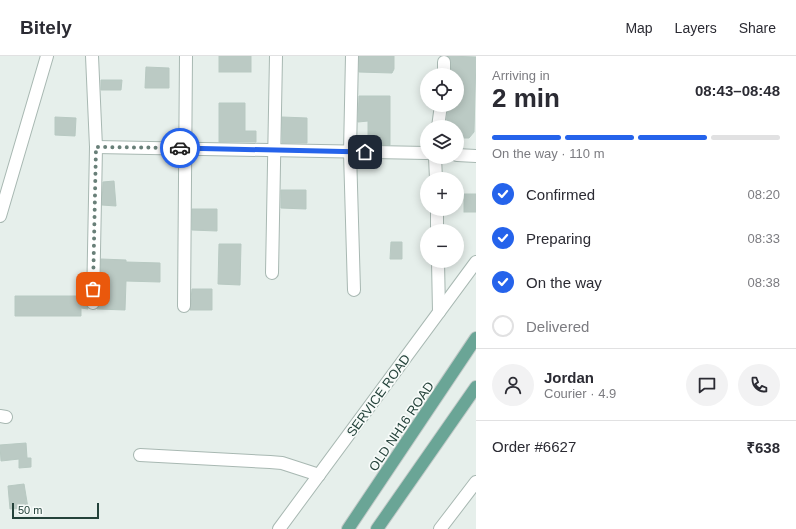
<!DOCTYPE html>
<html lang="en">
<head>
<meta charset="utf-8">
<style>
  :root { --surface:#fff; --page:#f2f2f3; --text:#2b2b33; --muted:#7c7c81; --line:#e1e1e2; --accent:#2563eb }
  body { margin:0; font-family:Helvetica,sans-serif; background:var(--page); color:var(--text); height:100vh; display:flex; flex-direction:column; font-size:15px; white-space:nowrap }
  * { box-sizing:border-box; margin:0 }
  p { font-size:13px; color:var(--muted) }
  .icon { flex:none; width:22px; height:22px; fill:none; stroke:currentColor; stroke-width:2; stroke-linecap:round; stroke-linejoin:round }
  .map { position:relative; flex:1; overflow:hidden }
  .panel { display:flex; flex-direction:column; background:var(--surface); width:320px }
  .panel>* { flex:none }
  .buttons { position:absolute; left:420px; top:12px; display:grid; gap:8px }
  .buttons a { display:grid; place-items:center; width:44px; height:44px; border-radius:50%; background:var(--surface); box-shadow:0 2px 10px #0003; font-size:20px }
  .scale { position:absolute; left:12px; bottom:10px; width:87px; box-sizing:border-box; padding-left:4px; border:2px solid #24423a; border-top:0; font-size:11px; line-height:14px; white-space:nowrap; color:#24423a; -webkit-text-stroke:3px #f7fbf9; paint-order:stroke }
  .pin { position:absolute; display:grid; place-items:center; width:34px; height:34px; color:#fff; margin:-17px; border-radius:8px; box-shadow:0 2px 6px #0006 }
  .courier { position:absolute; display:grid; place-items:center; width:40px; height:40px; margin:-20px; border:3px solid #2563eb; border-radius:50%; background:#fff; color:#222; box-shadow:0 1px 5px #0007 }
  .headline em { font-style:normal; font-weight:600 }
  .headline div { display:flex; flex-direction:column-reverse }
  .headline { display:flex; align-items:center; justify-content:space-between; height:68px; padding:0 16px }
  h1 { font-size:26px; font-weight:600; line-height:30px }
  .bar { display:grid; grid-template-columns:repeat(4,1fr); gap:6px 4px; align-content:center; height:48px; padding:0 16px }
  .bar i { height:5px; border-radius:3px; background:var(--line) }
  .bar .selected { background:var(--accent) }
  .bar p { grid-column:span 4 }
  .line { display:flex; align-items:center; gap:10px; padding:0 16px; border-top:1px solid var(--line) }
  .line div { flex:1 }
  .round { display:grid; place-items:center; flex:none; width:42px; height:42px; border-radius:21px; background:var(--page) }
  ol { padding:0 16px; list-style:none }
  li { display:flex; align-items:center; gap:12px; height:44px }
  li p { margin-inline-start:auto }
  li .icon { padding:4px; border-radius:50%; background:var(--accent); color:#fff; stroke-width:4 }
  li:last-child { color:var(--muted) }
  li i { width:22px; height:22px; border:2px solid var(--line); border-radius:50% }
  header { display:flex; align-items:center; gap:24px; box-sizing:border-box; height:56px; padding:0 20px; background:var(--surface); border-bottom:1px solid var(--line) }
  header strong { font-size:19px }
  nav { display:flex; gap:22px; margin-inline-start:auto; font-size:14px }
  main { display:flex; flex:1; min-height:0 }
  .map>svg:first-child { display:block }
</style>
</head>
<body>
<header>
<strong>Bitely</strong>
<nav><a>Map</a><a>Layers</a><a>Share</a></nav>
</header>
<main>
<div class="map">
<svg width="476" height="473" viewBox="0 0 476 473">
  <rect width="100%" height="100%" fill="#e6efeb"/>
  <g fill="#bbcac4" stroke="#b8c9c2">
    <rect x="219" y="0" width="32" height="16"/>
    <path d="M 359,0 L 394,0 L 394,13 L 392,17 L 359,16 Z"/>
    <path d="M 448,0 L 476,1 L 474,76 L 469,82 L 457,82 L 457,71 L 446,71 L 448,49 L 457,49 L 457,19 L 452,19 L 451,6 Z"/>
    <path d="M 146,11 L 169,12 L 169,32 L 145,32 Z"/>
    <path d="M 101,24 L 122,24 L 121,34 L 101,34 Z"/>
    <path d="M 359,40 L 390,40 L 390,89 L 368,88 L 368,65 L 358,66 Z"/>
    <path d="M 219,47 L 245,47 L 245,75 L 256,75 L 256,86 L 219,86 Z"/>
    <path d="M 55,61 L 76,62 L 75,80 L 55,79 Z"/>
    <path d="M 282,61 L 307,62 L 307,87 L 282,87 Z"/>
    <path d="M 114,125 L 116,150 L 102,149 L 103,126 Z"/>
    <path d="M 281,134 L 306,134 L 306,153 L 281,152 Z"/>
    <rect x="464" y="138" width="12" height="18"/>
    <path d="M 192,153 L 217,153 L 217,175 L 192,174 Z"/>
    <path d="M 391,186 L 402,186 L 402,203 L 390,203 Z"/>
    <path d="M 219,188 L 241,188 L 240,229 L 218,228 Z"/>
    <path d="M 101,203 L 126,204 L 126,206 L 160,207 L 160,226 L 126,225 L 125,254 L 97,253 L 100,247 Z"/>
    <path d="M 192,233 L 212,233 L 212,254 L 190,254 Z"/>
    <path d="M 15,240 L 86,240 L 86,247 L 88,253 L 81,252 L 81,260 L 15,260 Z"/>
    <path d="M 26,387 L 27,402 L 31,402 L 31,411 L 19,412 L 19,403 L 1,405 L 0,389 Z"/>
    <path d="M 24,428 L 28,452 L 10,453 L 8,430 Z"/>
  </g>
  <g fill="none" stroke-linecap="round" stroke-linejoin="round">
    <g stroke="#a8b8b2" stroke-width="14">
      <g id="minor">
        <path d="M 92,0 L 96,91 L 93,247"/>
        <path d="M 352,0 L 350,96 L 354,234"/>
        <path d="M 444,19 L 444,6"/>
        <path d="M 438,71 L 441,49"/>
        <path d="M 96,91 L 427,97"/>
        <path d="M 457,99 L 476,100"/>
        <path d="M 435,101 L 436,123"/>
        <path d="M 437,153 L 437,175"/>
        <path d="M 0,160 L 47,0"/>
        <path d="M 438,205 L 439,256"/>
        <path d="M 272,217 L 276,0"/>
        <path d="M 184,250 L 186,0"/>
        <path d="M 0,360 L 6,361"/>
        <path d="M 140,399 L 270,406 L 282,407 L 319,419"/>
        <path d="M 279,473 L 476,206"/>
        <path d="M 440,473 L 476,426"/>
      </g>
    </g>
    <g stroke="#c2cac8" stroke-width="14">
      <g id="major">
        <path d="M 348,473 L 476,282"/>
        <path d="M 377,473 L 476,331"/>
      </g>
    </g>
    <use href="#minor" stroke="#fff" stroke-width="12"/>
    <use href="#major" stroke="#6aa596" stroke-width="12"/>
  </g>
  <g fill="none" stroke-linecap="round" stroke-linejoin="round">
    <path stroke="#687f78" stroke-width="4" stroke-dasharray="0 7.2" d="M 93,233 L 96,91 L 180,92"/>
    <path stroke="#2563eb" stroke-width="5" d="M 180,92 L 365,96"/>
  </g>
  <g text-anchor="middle" stroke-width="3.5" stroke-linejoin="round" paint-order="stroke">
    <g font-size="13" fill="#24423a" stroke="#f7fbf9">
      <text transform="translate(378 339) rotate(-54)" y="5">SERVICE ROAD</text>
      <text transform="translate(401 370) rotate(-56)" y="5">OLD NH16 ROAD</text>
    </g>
  </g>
</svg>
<div class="buttons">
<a><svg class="icon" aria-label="locate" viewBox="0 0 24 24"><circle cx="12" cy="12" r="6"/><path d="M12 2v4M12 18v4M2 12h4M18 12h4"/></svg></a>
<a><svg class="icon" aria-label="layers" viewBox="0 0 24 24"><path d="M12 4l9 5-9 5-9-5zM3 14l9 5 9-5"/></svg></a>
<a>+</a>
<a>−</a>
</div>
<div class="scale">50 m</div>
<div class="pin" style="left:93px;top:233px;background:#ea580c"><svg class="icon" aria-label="bag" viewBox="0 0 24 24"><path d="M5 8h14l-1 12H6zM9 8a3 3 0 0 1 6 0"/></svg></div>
<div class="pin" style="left:365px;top:96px;background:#1f2937"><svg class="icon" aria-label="home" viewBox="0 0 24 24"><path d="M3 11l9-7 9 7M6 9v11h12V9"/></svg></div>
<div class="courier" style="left:180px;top:92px"><svg class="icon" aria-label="car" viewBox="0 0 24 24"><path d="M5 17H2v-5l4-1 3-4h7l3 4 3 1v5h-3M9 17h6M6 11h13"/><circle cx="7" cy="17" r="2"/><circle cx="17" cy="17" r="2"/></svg></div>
</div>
<section class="panel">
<div class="headline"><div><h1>2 min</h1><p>Arriving in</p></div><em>08:43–08:48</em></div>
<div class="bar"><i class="selected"></i><i class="selected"></i><i class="selected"></i><i></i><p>On the way · 110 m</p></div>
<ol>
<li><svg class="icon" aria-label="check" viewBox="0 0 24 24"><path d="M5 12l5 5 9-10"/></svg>Confirmed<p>08:20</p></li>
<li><svg class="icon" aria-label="check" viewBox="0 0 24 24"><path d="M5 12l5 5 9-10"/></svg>Preparing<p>08:33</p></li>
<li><svg class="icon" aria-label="check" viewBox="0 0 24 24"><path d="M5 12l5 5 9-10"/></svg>On the way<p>08:38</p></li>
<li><i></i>Delivered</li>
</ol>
<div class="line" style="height:72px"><a class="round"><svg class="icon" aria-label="person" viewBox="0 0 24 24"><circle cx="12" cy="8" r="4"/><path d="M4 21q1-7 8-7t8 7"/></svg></a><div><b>Jordan</b><p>Courier · 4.9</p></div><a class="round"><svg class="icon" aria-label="chat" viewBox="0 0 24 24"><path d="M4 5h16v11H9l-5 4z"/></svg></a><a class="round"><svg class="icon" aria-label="phone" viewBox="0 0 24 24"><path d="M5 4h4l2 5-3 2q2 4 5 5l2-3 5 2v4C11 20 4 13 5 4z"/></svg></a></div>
<div class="line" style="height:52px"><div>Order #6627</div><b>₹638</b></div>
</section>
</main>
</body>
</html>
